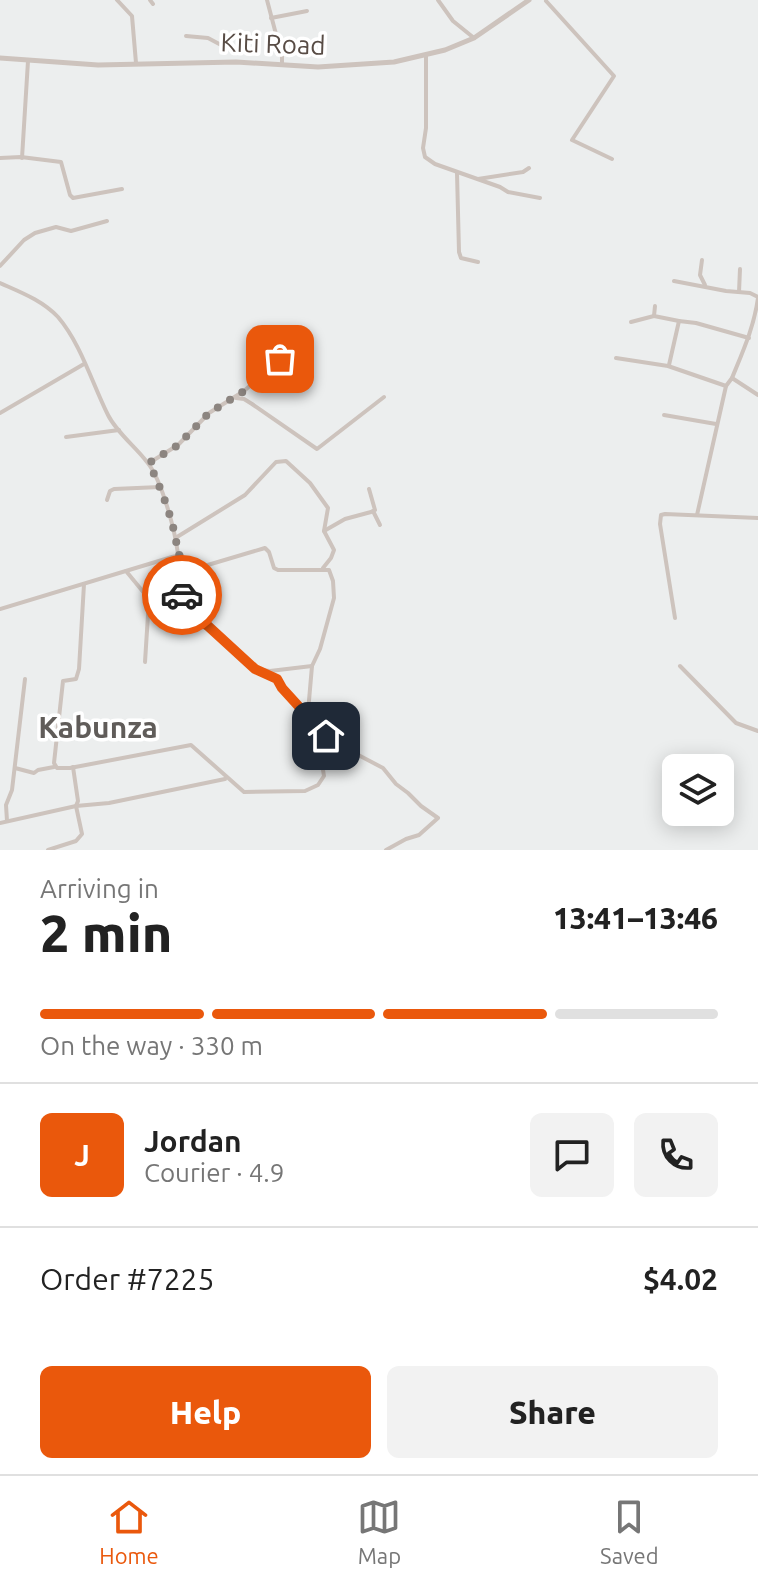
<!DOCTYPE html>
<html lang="en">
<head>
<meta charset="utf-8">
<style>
  :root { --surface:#fff; --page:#f2f2f2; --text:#222; --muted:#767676; --line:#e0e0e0; --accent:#ea580c }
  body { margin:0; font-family:Ubuntu,sans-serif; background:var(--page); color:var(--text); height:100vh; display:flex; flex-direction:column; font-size:30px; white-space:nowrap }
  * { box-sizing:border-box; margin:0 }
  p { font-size:26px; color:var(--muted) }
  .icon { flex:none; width:44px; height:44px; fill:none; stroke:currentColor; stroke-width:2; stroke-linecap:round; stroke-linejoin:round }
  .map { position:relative; height:850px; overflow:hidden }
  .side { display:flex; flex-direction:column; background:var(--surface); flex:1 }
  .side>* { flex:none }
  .buttons { position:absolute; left:662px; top:754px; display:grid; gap:16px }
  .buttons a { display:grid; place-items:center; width:72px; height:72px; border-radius:12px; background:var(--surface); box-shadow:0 4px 20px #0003; font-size:40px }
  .pin { position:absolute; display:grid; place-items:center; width:68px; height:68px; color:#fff; margin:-34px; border-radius:16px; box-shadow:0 4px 12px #0006 }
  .courier { position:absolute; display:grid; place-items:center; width:80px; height:80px; margin:-40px; border:6px solid #ea580c; border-radius:50%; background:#fff; color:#222; box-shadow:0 2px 10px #0007 }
  .head em { font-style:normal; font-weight:800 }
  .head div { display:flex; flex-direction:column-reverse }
  .head { display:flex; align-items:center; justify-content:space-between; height:136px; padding:0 40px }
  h1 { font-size:52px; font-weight:800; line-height:60px }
  .bar { display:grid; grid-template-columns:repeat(4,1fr); gap:12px 8px; align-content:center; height:96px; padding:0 40px }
  .bar i { height:10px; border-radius:6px; background:var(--line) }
  .bar .active { background:var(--accent) }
  .bar p { grid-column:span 4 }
  .line { display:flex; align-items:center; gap:20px; padding:0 40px; border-top:2px solid var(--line) }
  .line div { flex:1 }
  .round { display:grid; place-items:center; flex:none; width:84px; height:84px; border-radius:12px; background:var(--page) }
  .action { display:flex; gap:16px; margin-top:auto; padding:16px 40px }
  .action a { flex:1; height:92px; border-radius:12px; background:var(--accent); color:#fff; font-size:32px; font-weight:800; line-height:92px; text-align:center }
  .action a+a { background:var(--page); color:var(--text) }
  .tabs { display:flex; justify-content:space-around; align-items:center; height:112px; border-top:2px solid var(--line); background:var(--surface); font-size:22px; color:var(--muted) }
  .tabs a { display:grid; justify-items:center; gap:4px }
  .tabs .active { color:var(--accent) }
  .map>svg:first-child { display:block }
</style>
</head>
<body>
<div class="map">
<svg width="758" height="850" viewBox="0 0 758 850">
  <rect width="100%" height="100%" fill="#eceeee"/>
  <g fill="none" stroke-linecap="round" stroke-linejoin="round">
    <g stroke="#cdc3bd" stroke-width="4">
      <path d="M 117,0 L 132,16 L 136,63"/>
      <path d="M 150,0 L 153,4"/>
      <path d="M 267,0 L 282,57 L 282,64"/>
      <path d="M 438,0 L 453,21 L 474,38"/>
      <path d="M 546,1 L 614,76 L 572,140 L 612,159"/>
      <path d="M 271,18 L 307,11"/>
      <path d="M 186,36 L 208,38 L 223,46 L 231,47"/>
      <path d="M 426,55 L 426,128 L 423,148 L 425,157 L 435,164 L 500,187 L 508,192 L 540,198"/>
      <path d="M 0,158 L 21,157 L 61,162 L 70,195 L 73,198 L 122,189"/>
      <path d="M 22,158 L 28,61"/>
      <path d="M 457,173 L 459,252 L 461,258 L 478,262"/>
      <path d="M 478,179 L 523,172 L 529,168"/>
      <path d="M 702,260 L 700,275 L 705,285"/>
      <path d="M 0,266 L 24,240 L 35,233 L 56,227 L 71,231 L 107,221"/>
      <path d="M 674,281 L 726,291 L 750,293 L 758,297"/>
      <path d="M 0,283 C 20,292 42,300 58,317 C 81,344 92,383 108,415 C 117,433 135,446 147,462 C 162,480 175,531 178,554"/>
      <path d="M 739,292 L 740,269"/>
      <path d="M 655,306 L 654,316 L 679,321"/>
      <path d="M 631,322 L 654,316"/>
      <path d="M 616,358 L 668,366 L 726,386 L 732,378 L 758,395"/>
      <path d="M 669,365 L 679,321 L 696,323 L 749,338"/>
      <path d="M 732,378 C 743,351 754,327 758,298"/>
      <path d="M 236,398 L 244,399 L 252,404 L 317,449 L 384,397"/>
      <path d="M 0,413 L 84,364"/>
      <path d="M 664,415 L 716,424"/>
      <path d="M 66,437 L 119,430"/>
      <path d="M 149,463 L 178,445 L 209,413 L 244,391 L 280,359 L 286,359 L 303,374"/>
      <path d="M 107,500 L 110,491 L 114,489 L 160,487"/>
      <path d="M 373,511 L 380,525"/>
      <path d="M 697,515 L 726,386"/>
      <path d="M 324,531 L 345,519 L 371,512 L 375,510 L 369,489"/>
      <path d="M 177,537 L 245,495 L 276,462 L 286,461 L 310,483 L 328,508 L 324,531 L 334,550 L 331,558 L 323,568"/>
      <path d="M 184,567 L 201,567 L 265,548 L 269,552 L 274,568 L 278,570 L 329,570 L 333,581 L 334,598 L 320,649 L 312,666 L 308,712"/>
      <path d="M 126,571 L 149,599 L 145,662"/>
      <path d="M 0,609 L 172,557 L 182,555 C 184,566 185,578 183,589 C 182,597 181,601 183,609 L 208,626 L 255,669 L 277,679 L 282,688 L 302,710 L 308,712 L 317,733 L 324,776 L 318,785 L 305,791 L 244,792 L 191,745 L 70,768 L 57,768 L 54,763 L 63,681 L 76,679 L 79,669 L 84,584"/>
      <path d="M 675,618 L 660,524 L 661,515 L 665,514 L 758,518"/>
      <path d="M 680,666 L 736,723 L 758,731"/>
      <path d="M 262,670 L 270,671 L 312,666"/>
      <path d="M 317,728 L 345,748 L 383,768 L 396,784 L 408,793 L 421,806 L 438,818 L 419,835 L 406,839 L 386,850"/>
      <path d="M 15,768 L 34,773 L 38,770 L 54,767"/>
      <path d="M 7,821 L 6,805 L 12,790 L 25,679"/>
      <path d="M 0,823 L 76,806 L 109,803 L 225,779"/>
      <path d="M 48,850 L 76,841 L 82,834 L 76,806 L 78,801 L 73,767"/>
    </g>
    <path stroke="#cdc3bd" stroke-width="5" d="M 0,58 L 98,65 L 236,62 L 318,67 L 394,62 L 445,50 L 474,38 L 529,0"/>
  </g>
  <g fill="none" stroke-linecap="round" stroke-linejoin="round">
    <path stroke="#8c8580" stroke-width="8" stroke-dasharray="0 14.4" d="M 182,595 L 184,585 L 183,558 L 182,555 L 178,555 C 175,523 162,491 149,463 L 178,445 L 209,413 L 244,391 L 280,359"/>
    <path stroke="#ea580c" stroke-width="10" d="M 182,595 L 181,603 L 184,610 L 208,626 L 255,669 L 277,679 L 282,688 L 302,710 L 308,712 L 315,727 L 326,736"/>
  </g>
  <g text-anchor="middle" stroke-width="7" stroke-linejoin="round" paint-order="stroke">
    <g font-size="26" fill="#584c45" stroke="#fff">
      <text transform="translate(273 44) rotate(2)" y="9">Kiti Road</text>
    </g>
    <g font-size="30" font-weight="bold" fill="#605c59" stroke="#fff">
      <text x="98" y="738">Kabunza</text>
    </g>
  </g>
</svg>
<div class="buttons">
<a><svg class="icon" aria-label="layers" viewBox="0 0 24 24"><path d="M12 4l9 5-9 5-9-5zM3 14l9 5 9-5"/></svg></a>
</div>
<div class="pin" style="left:280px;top:359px;background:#ea580c"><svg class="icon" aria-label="bag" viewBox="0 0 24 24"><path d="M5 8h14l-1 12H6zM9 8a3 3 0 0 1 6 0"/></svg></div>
<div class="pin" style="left:326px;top:736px;background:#1f2937"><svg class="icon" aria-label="home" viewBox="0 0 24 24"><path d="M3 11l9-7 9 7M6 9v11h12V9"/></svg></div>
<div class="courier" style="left:182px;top:595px"><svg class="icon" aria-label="car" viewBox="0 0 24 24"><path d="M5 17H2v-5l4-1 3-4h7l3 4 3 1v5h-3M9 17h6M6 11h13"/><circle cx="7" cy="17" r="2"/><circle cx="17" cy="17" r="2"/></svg></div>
</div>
<section class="side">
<div class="head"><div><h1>2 min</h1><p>Arriving in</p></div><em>13:41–13:46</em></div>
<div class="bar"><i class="active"></i><i class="active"></i><i class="active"></i><i></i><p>On the way · 330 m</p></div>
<div class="line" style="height:144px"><b class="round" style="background:var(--accent);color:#fff">J</b><div><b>Jordan</b><p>Courier · 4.9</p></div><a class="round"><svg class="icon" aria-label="chat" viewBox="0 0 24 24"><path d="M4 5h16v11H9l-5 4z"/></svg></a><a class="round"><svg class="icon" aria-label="phone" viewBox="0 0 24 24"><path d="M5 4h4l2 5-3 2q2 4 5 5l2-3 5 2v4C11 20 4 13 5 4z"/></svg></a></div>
<div class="line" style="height:104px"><div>Order #7225</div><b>$4.02</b></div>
<div class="action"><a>Help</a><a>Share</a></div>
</section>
<nav class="tabs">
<a class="active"><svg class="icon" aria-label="home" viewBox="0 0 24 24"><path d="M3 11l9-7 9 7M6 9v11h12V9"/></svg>Home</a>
<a><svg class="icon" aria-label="map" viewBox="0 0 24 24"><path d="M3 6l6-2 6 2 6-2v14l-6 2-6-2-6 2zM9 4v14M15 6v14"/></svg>Map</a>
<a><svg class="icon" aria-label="saved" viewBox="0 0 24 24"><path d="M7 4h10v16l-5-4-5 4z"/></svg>Saved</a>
</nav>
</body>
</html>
